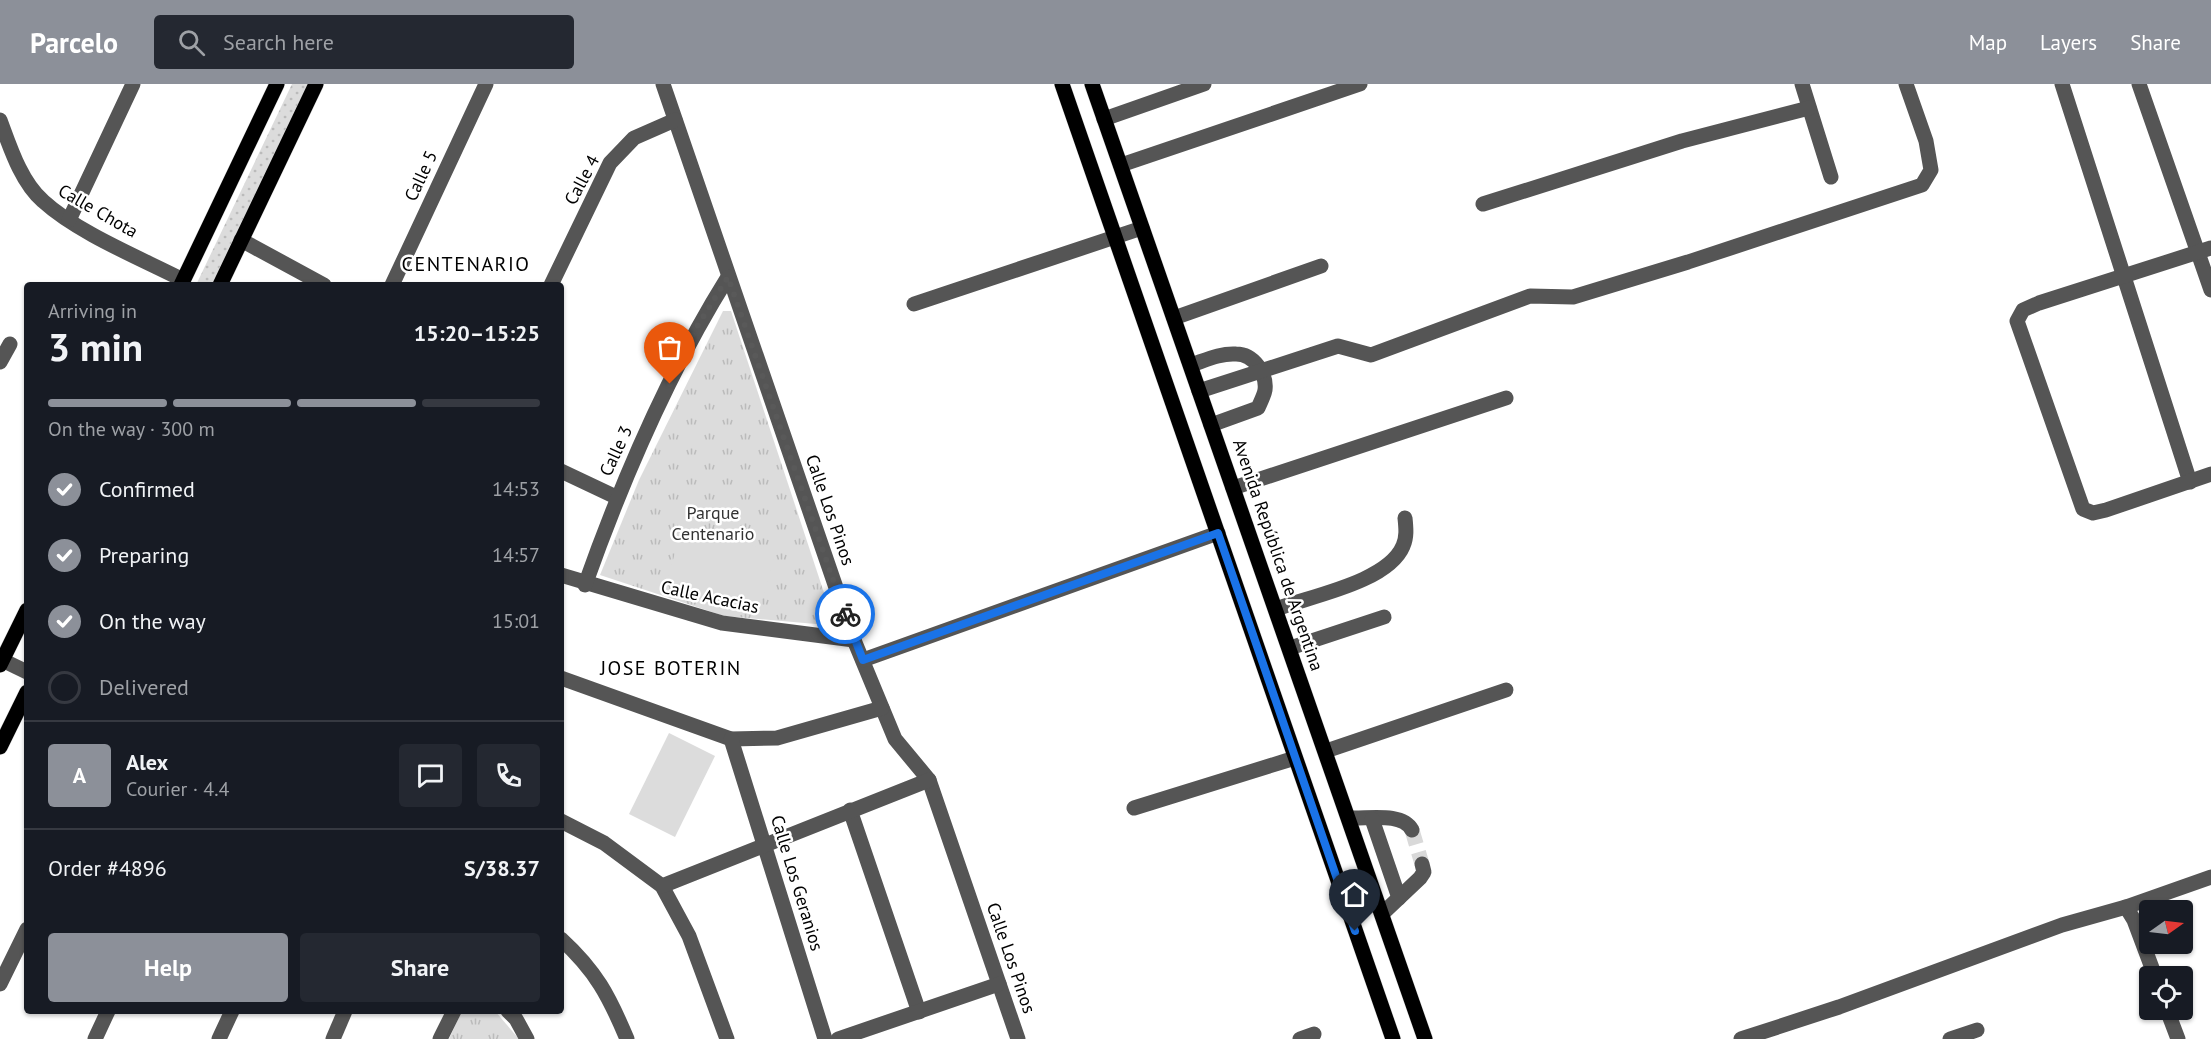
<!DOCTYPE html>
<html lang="en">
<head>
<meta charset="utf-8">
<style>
  :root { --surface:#171b24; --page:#242831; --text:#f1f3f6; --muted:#9ea1a6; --line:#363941; --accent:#8c9099 }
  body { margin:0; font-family:"PT Sans",sans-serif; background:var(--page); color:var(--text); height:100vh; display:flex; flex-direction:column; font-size:22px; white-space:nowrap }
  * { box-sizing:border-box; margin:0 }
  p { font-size:20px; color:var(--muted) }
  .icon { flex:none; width:33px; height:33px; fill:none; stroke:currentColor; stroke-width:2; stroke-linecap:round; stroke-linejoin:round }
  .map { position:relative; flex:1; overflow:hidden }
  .panel { position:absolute; left:24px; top:198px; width:540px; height:732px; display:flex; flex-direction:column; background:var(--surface); border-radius:6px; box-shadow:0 2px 4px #0004 }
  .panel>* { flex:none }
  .needle { width:39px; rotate:76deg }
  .buttons { position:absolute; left:2139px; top:816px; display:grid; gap:12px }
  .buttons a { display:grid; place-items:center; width:54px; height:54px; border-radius:6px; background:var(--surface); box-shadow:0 2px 4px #0004; font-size:30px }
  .pin { position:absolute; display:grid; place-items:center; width:51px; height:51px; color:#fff; margin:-62px -26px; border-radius:50% 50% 50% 0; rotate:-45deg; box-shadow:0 0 6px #0007 }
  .pin .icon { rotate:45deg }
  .courier { position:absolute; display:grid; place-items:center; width:60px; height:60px; margin:-30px; border:4px solid #1a73e8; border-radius:50%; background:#fff; color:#222; box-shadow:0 2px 8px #0007 }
  .headline em { font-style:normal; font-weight:700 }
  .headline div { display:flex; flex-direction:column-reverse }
  .headline { display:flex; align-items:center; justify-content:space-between; height:102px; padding:0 24px }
  h1 { font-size:39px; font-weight:700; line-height:45px }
  .bar { display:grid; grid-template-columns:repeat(4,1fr); gap:9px 6px; align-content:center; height:72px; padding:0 24px }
  .bar i { height:8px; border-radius:4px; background:var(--line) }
  .bar .active { background:var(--accent) }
  .bar p { grid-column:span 4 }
  .line { display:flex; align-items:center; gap:15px; padding:0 24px; border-top:2px solid var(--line) }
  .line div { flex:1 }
  .round { display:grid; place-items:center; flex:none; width:63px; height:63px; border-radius:6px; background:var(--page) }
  ol { padding:0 24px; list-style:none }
  li { display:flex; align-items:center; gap:18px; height:66px }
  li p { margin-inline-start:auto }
  li .icon { padding:6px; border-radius:50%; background:var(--accent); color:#fff; stroke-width:4 }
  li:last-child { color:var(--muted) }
  li i { width:33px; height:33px; border:3px solid var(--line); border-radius:50% }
  .action { display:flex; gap:12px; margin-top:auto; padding:12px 24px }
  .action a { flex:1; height:69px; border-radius:6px; background:var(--accent); color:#fff; font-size:24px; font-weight:700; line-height:69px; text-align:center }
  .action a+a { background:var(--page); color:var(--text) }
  header { display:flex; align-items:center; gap:36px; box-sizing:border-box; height:84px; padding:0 30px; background:var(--accent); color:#fff }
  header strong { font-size:28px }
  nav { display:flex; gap:33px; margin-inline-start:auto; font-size:21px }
  .search { width:420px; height:54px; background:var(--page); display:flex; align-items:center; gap:15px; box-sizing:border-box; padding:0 21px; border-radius:6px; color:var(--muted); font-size:22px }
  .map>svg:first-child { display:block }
</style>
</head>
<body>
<header>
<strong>Parcelo</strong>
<div class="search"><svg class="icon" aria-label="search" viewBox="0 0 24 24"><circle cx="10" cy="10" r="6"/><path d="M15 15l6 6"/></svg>Search here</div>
<nav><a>Map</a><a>Layers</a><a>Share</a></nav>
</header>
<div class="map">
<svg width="2211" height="955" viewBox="0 0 2211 955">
  <defs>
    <pattern id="grass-dots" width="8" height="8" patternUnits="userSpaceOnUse" patternTransform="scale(1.5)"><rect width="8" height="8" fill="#dcdcdc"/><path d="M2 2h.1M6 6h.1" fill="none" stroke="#bbb" stroke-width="1.8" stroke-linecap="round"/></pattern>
    <pattern id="park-tufts" width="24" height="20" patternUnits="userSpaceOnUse" patternTransform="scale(1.5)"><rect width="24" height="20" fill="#dcdcdc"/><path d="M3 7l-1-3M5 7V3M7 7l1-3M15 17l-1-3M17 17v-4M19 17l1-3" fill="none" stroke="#bbb"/></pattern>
  </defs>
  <rect width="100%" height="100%" fill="#fff"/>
  <path fill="url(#grass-dots)" d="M 292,0 L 310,0 L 213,201 L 196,201 Z"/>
  <g fill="url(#park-tufts)">
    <path d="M 723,227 L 731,227 L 833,536 L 827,541 L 724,532 L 600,491 L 639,396 Z"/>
    <path d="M 462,927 L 495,927 L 519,955 L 449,955 Z"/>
  </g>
  <g fill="#dcdcdc">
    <path d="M 682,443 L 775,468 L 760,523 L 667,498 Z"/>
    <path d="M 669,649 L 715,672 L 675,753 L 629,730 Z"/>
  </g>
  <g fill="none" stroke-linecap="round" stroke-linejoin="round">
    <path stroke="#d9d9d9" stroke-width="15" stroke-dasharray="15 8" stroke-linecap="butt" d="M 1412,746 L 1422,780"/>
    <g stroke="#dbdbdb" stroke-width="16">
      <g id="major">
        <path d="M 1062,0 L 1393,955"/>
        <path d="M 1092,0 L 1425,955"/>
        <path d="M 181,201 L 277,0"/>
        <path d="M 220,201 L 316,0"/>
        <path d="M 0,581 L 27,526"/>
        <path d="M 0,663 L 27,608"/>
      </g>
    </g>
    <g stroke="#555" stroke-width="15">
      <path d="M 663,0 L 854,556 L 895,655 L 929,696 L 1018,955"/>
      <path d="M 1802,0 L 1831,93"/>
      <path d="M 2062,0 L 2190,398"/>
      <path d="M 2139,0 L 2211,206"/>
      <path d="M 1104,35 L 1204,0"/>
      <path d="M 0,36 C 10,63 21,98 43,117 C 78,149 140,174 183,196"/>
      <path d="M 1121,81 L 1360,0"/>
      <path d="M 1483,120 L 1682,57 L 1809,24"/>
      <path d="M 69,136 L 133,0"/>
      <path d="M 241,156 L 324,201"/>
      <path d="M 2211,164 L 2039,219 L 2023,226 L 2017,237 L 2083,425 L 2093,429 L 2106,426 L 2211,390"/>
      <path d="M 392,201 L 486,0"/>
      <path d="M 551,201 L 610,79 L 634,54 L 675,36"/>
      <path d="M 914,220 L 1142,144"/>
      <path d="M 1174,234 L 1321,182"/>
      <path d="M 0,278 L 10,260"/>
      <path d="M 1191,281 C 1206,276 1220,269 1236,270 C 1254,270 1267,290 1265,306 C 1264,312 1260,319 1258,324 L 1211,341"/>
      <path d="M 1199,307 L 1338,262 L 1371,271 L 1530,212 L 1573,213 L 1688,178 L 1922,101 L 1931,86 L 1926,57 L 1906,0"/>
      <path d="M 561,387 L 616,413"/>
      <path d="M 1233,404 L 1506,314"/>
      <path d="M 561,491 L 722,539 L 854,556"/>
      <path d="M 585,501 C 623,394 668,289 728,193"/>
      <path d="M 1276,525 C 1311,512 1388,498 1403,462 C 1407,453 1406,444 1405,434"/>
      <path d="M 1290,564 L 1384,533"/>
      <path d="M 0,575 L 27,588"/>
      <path d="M 863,576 L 1218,449"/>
      <path d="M 561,594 L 731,655 L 777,654 L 882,624"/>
      <path d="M 731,655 L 825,955"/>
      <path d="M 1326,667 L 1506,606"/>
      <path d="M 1134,724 L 1295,674"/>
      <path d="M 850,726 L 919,928"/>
      <path d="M 1350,734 C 1368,735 1402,728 1412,746"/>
      <path d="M 1372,735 L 1399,814"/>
      <path d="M 561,737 L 604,759 L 662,802 L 689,852 L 727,955"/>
      <path d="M 662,802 L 929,696"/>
      <path d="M 2126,823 L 2134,836 L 2155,892"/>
      <path d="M 1383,829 L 1420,794 L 1424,788 L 1422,780"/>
      <path d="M 561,855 C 596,887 609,912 627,955"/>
      <path d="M 0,900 L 27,845"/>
      <path d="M 2167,926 L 2178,955"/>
      <path d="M 508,927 L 516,935 L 527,955"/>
      <path d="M 95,955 L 108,927"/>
      <path d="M 219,955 L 232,927"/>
      <path d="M 333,955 L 345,927"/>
      <path d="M 440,955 L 454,927"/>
      <path d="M 838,955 L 999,900"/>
      <path d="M 1300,955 L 1314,950"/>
      <path d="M 1741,955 L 1839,923 L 2062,841 L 2126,823 L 2211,793"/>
      <path d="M 1950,955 L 1977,946"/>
    </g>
    <use href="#major" stroke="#000" stroke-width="15"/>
  </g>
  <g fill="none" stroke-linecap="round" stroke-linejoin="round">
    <path stroke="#595959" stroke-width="6" stroke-dasharray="0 10.8" d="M 670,300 L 695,246 L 728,193 L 845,530"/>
    <path stroke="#1a73e8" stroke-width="8" d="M 845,530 L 863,576 L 1218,449 L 1355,847"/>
  </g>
  <g text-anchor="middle" stroke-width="5" stroke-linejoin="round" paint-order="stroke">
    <g font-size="18" fill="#000" stroke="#fff">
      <text transform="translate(421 92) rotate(-65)" y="6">Calle 5</text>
      <text transform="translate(582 96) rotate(-62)" y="6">Calle 4</text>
      <text transform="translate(98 127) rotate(30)" y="6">Calle Chota</text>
      <text transform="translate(616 367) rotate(-65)" y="6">Calle 3</text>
      <text transform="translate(830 426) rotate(71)" y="6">Calle Los Pinos</text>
      <text transform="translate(1278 471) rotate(71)" y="6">Avenida República de Argentina</text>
      <text transform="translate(710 513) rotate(12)" y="6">Calle Acacias</text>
      <text transform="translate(797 799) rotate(73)" y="6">Calle Los Geranios</text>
      <text transform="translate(1011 874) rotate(71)" y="6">Calle Los Pinos</text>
    </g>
    <g font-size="18" fill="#333" stroke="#fff">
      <text x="713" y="435">Parque<tspan x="713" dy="21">Centenario</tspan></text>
    </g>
    <g font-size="20" letter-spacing="1.5" fill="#000" stroke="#fff">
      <text x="466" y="187">CENTENARIO</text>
      <text x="671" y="591">JOSE BOTERIN</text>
    </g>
  </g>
</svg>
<div class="buttons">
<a><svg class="needle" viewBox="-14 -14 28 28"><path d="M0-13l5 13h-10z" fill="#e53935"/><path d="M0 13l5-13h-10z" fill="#9ea1a6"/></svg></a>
<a><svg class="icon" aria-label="locate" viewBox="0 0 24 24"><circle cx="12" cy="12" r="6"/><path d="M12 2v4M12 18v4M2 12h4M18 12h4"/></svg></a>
</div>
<div class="pin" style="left:670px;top:300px;background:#ea580c"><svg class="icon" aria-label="bag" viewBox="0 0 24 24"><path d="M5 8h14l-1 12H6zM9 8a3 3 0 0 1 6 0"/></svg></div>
<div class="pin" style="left:1355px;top:847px;background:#1f2937"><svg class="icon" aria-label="home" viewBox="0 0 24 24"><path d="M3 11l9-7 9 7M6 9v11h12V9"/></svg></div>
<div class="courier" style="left:845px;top:530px"><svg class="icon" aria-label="bike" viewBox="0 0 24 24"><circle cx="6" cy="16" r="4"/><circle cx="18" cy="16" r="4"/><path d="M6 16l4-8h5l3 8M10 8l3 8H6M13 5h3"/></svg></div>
<section class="panel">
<div class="headline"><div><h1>3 min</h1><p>Arriving in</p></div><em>15:20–15:25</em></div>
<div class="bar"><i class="active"></i><i class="active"></i><i class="active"></i><i></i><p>On the way · 300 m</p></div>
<ol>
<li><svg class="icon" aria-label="check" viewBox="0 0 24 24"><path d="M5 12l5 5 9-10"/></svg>Confirmed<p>14:53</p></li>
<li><svg class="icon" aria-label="check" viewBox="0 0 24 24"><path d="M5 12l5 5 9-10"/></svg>Preparing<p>14:57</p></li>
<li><svg class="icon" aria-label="check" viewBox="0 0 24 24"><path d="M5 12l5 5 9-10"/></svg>On the way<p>15:01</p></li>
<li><i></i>Delivered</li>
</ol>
<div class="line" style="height:108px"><b class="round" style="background:var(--accent);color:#fff">A</b><div><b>Alex</b><p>Courier · 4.4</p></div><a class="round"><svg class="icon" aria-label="chat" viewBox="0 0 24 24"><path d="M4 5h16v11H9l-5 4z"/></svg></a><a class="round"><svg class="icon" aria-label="phone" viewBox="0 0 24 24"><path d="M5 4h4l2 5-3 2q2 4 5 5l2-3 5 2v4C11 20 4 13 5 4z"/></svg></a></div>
<div class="line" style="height:78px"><div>Order #4896</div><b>S/38.37</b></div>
<div class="action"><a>Help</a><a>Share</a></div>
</section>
</div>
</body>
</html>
